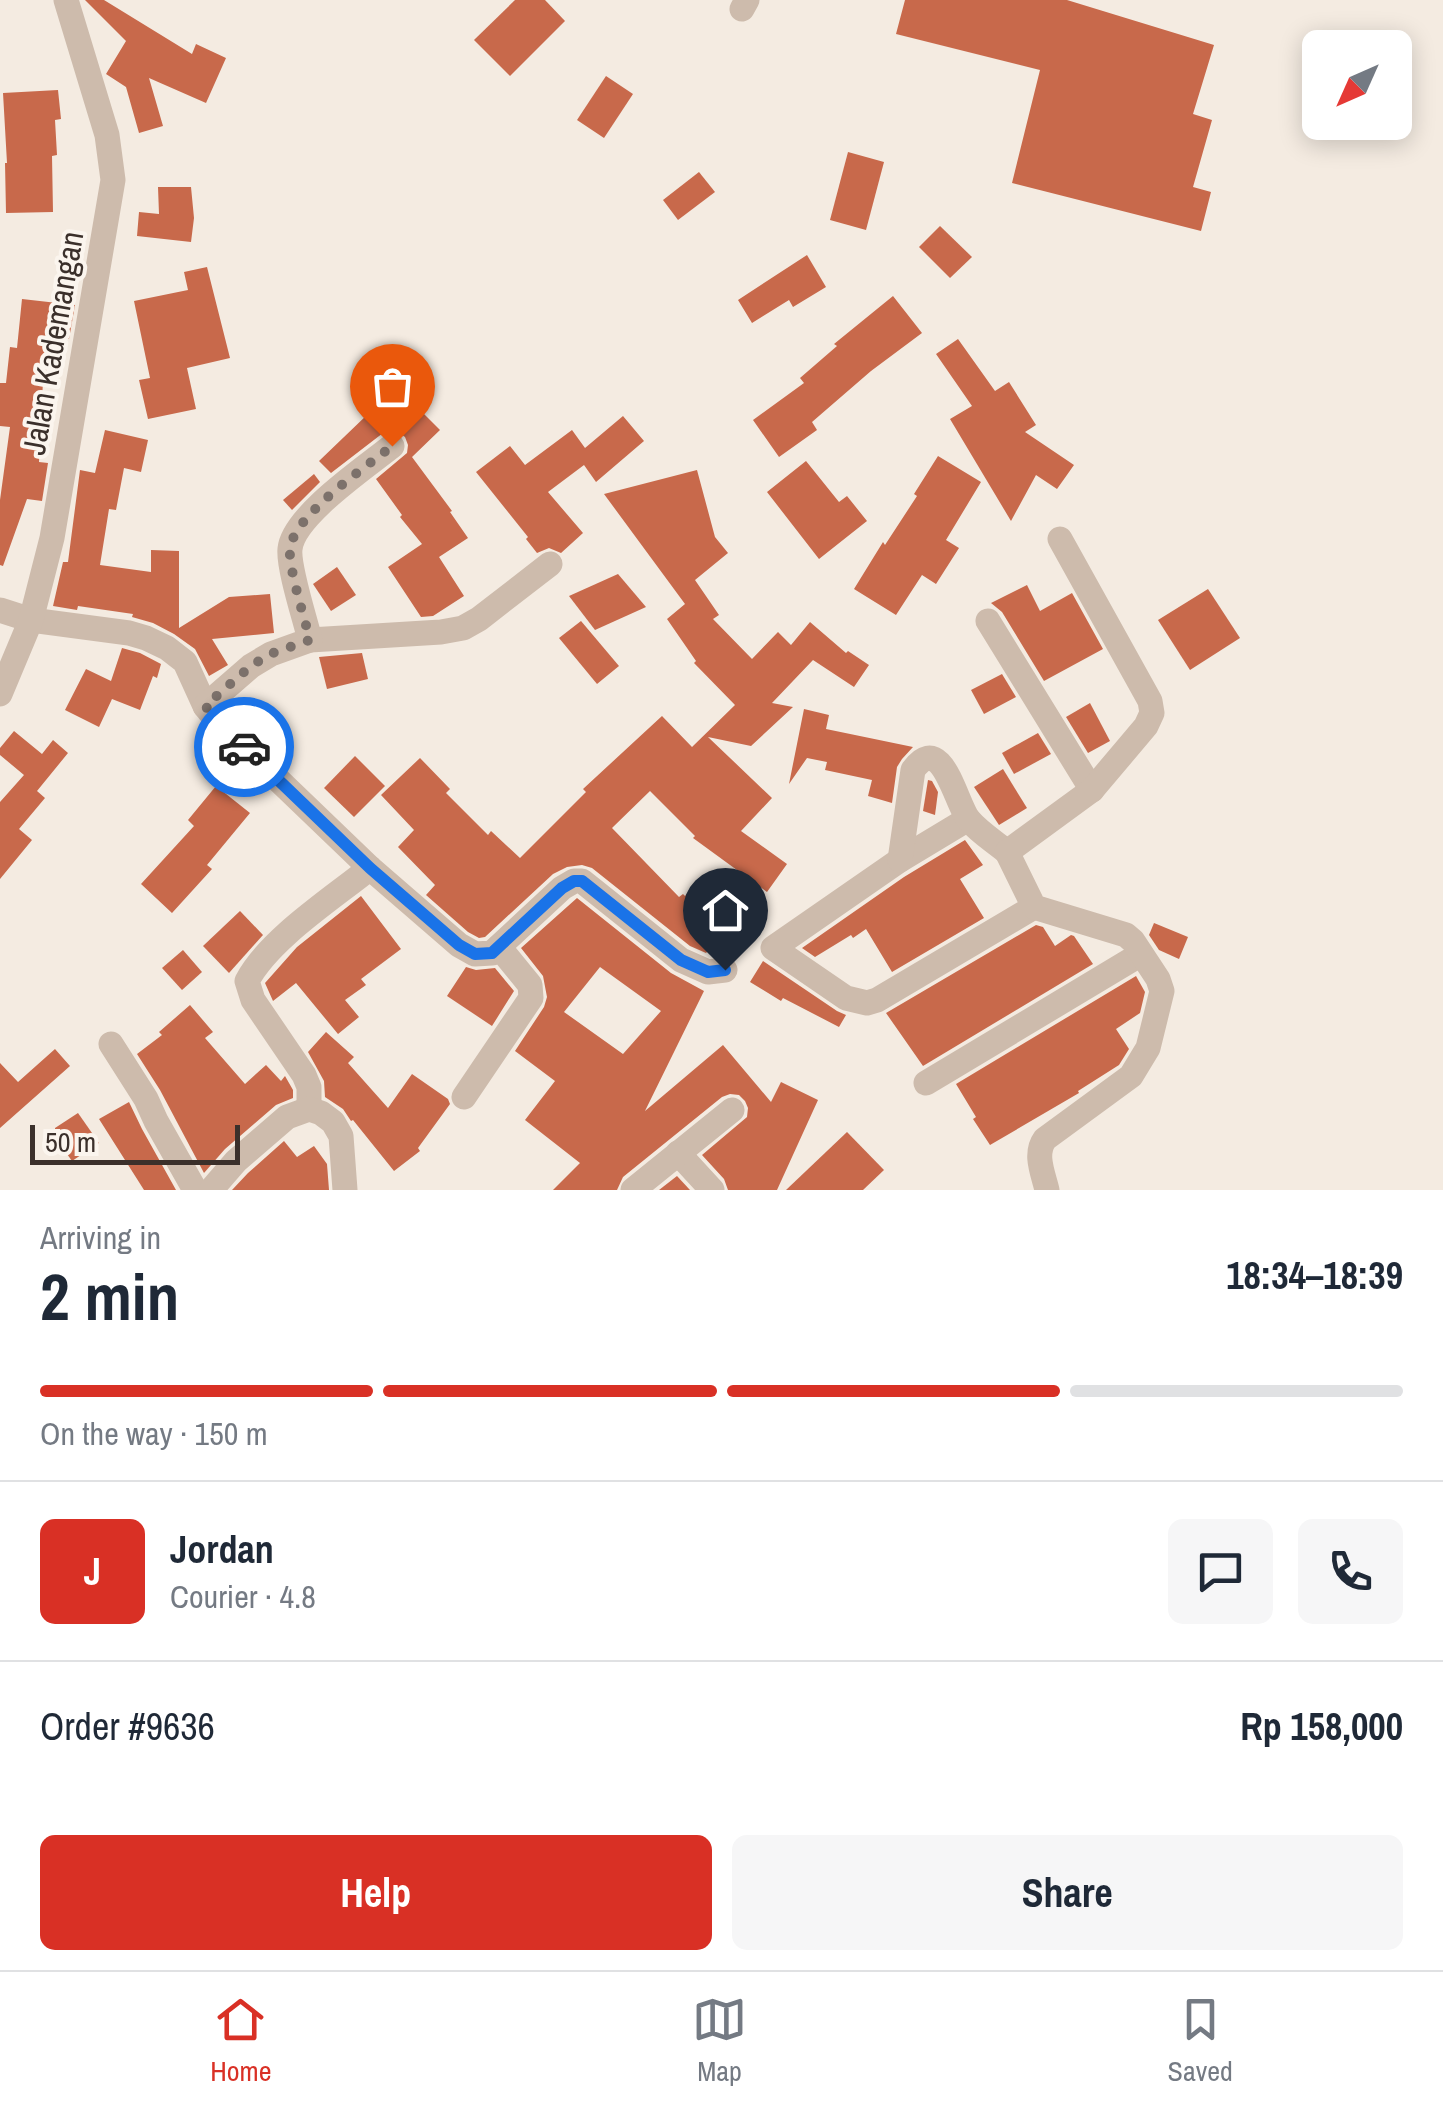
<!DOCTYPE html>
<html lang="en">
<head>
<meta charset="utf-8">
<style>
  :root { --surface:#fff; --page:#f6f6f7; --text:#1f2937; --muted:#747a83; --line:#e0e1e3; --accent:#d93025 }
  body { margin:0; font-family:"Archivo Narrow",sans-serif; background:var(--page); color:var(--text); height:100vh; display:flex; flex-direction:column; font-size:38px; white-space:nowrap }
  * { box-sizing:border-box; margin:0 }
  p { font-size:32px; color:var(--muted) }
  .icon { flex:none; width:55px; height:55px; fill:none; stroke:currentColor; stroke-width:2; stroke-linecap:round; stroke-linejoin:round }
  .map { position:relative; height:1190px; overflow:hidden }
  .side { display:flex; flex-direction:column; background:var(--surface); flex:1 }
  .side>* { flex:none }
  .needle { width:65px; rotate:225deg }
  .fabs { position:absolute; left:1302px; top:30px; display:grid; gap:20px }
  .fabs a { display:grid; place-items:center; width:110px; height:110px; border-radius:15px; background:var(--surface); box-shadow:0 5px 25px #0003; font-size:50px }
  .scale { position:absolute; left:30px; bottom:25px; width:210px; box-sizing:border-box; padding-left:10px; border:5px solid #3b302b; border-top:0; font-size:28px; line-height:35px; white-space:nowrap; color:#3b302b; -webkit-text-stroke:8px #fbf5ee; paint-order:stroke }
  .pin { position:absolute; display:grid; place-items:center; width:85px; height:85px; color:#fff; margin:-102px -42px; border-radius:50% 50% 50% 0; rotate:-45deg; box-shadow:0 0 10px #0007 }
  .pin .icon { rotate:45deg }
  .courier { position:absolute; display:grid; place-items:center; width:100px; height:100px; margin:-50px; border:8px solid #1a73e8; border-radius:50%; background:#fff; color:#222; box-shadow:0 2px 12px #0007 }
  .overview em { font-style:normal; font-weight:800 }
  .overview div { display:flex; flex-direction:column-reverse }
  .overview { display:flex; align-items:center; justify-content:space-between; height:170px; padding:0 40px }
  h1 { font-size:65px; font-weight:800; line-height:75px }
  .bar { display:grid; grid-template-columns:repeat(4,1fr); gap:15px 10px; align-content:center; height:120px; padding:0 40px }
  .bar i { height:12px; border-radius:8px; background:var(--line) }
  .bar .selected { background:var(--accent) }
  .bar p { grid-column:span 4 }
  .line { display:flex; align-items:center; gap:25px; padding:0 40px; border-top:2px solid var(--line) }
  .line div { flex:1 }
  .round { display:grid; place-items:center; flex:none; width:105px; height:105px; border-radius:15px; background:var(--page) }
  .cta { display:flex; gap:20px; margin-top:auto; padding:20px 40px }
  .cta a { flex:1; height:115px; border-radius:15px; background:var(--accent); color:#fff; font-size:40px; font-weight:800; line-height:115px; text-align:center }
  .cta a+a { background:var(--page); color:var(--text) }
  .dock { display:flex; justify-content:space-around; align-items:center; height:140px; border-top:2px solid var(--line); background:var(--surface); font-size:28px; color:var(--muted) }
  .dock a { display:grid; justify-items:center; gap:5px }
  .dock .selected { color:var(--accent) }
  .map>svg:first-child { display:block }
</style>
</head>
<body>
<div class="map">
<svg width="1443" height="1190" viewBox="0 0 1443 1190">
  <rect width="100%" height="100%" fill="#f4ebe1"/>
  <g fill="#c8694b" fill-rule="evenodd">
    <path d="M 85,0 L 104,0 L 192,54 L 196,44 L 226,58 L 206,103 L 149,78 L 163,126 L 139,133 L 126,87 L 106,74 L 126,41 Z"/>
    <path d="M 515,0 L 545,0 L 565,21 L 510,76 L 474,40 Z"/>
    <path d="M 905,0 L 1067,0 L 1214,45 L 1193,114 L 1212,120 L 1193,187 L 1211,192 L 1201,231 L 1012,183 L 1040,70 L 896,34 Z"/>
    <path d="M 606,76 L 633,94 L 604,138 L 577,120 Z"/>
    <path d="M 58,90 L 61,119 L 55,120 L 57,155 L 52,156 L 53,212 L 6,213 L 5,163 L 7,163 L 3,93 Z"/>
    <path d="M 848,152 L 884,162 L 866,230 L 830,220 Z"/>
    <path d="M 699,172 L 715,192 L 678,220 L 663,200 Z"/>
    <path d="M 158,187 L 191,187 L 194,218 L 191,242 L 137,236 L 139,212 L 159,214 Z"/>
    <path d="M 940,226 L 972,257 L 950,278 L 919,247 Z"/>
    <path d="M 807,255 L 826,287 L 793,307 L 789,300 L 752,323 L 738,300 Z"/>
    <path d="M 207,267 L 230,358 L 187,368 L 196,409 L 148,419 L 139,380 L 150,378 L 134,301 L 188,290 L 184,272 Z"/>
    <path d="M 893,296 L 922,333 L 871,371 L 812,422 L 817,430 L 779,457 L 753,420 L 804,383 L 800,378 L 837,346 L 834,344 Z"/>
    <path d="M 22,299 L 75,305 L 69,339 L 53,337 L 48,382 L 43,381 L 39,462 L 48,463 L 42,501 L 27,499 L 3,566 L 0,565 L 0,500 L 10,427 L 0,426 L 0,383 L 6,383 L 10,347 L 17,348 Z"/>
    <path d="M 958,339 L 995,391 L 1009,382 L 1036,425 L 1025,432 L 1074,465 L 1057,489 L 1036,475 L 1011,521 L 950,419 L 972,406 L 936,354 Z"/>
    <path d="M 406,349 L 429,374 L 406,396 L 440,430 L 412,457 L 452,511 L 450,512 L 468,538 L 439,557 L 464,596 L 433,616 L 421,617 L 388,567 L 422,544 L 400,517 L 402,515 L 376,479 L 407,453 L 408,445 L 405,437 L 397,431 L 383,433 L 331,473 L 319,461 L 369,413 L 352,395 L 382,367 L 385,369 Z"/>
    <path d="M 623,416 L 644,441 L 596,482 L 584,465 L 548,492 L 583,533 L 561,553 L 549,548 L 537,553 L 526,539 L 528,537 L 476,472 L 510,446 L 525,465 L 572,430 L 585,448 Z"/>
    <path d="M 105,430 L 148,440 L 141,472 L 124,468 L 116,510 L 109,509 L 100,565 L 151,572 L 151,550 L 179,551 L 179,628 L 229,597 L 270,594 L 274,633 L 212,639 L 228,665 L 209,676 L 195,649 L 174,634 L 153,623 L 132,617 L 133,614 L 78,606 L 77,610 L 53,606 L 63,562 L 68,562 L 80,470 L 95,473 Z"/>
    <path d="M 938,456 L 981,482 L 946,540 L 959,548 L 936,584 L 922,575 L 896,615 L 854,589 L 883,542 L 885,545 L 917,496 L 914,494 Z"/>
    <path d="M 806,461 L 839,502 L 847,496 L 867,521 L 819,559 L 767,492 Z"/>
    <path d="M 697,470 L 715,537 L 728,553 L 695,580 L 719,615 L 713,619 L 752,659 L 778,632 L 791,645 L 810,622 L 846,653 L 848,651 L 869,665 L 854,687 L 813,660 L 772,703 L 793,707 L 751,746 L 708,737 L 772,798 L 741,831 L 787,864 L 767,892 L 693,838 L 695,836 L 650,791 L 612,828 L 679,897 L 683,894 L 685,896 L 698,882 L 738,920 L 706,953 L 690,946 L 592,868 L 582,865 L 567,867 L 553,874 L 485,937 L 479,938 L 468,932 L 426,895 L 435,885 L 398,847 L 414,830 L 381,795 L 420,758 L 450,789 L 446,793 L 488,835 L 491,831 L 520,858 L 586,792 L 583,789 L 662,716 L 692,747 L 735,705 L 694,663 L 696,661 L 667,619 L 685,604 L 604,494 Z"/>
    <path d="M 314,474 L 320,482 L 292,510 L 283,500 Z"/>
    <path d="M 337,567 L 356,595 L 331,611 L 313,584 Z"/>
    <path d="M 618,574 L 646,607 L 595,630 L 569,596 Z"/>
    <path d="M 1027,585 L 1040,611 L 1072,593 L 1103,649 L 1044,681 L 1002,612 L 991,603 Z"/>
    <path d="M 1208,589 L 1240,638 L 1190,670 L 1158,620 Z"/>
    <path d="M 581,621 L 619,666 L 597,684 L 559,638 Z"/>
    <path d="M 122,648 L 140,653 L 161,664 L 157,678 L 153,676 L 140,710 L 112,699 L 99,727 L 65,710 L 86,669 L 111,681 Z"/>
    <path d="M 362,653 L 368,679 L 327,689 L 319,657 Z"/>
    <path d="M 1002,674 L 1016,697 L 984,714 L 971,690 Z"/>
    <path d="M 1090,703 L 1110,741 L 1088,753 L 1066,717 Z"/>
    <path d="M 804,709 L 829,715 L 826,729 L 913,747 L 902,759 L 897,767 L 892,803 L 868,796 L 872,780 L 825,770 L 827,762 L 807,758 L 789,784 Z"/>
    <path d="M 14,731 L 42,754 L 53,740 L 68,753 L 37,791 L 45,798 L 19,829 L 32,840 L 0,879 L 0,802 L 24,775 L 0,755 L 0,748 Z"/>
    <path d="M 1038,733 L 1051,754 L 1014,774 L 1002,753 Z"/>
    <path d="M 355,756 L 385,786 L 354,817 L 324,788 Z"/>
    <path d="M 1003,769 L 1027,808 L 999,825 L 974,787 Z"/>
    <path d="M 928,780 L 932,781 L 938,792 L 935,815 L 923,811 Z"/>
    <path d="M 216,786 L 250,813 L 207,865 L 212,869 L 172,913 L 141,884 L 194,826 L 188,820 Z"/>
    <path d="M 965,840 L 983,865 L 960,879 L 984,918 L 892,972 L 866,929 L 853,938 L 851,935 L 815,957 L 802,948 L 904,877 Z"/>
    <path d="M 361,896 L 401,949 L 361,979 L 366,985 L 345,1000 L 359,1017 L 338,1034 L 296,983 L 273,1001 L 265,983 L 297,947 Z"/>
    <path d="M 577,898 L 671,973 L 704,991 L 645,1111 L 723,1045 L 771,1102 L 781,1082 L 818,1100 L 777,1190 L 728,1190 L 724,1179 L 702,1155 L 747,1117 L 748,1108 L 745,1101 L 739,1095 L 730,1094 L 722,1097 L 623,1177 L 617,1190 L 553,1190 L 580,1163 L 525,1120 L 555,1081 L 515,1051 L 544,1007 L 547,997 L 543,976 L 521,948 ZM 600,967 L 661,1011 L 623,1054 L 564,1012 Z"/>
    <path d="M 240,911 L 263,935 L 229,973 L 203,946 Z"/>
    <path d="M 1154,923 L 1188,937 L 1179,959 L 1159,950 L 1149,935 Z"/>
    <path d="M 1036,925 L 1043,927 L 1055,946 L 1071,935 L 1074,936 L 1093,964 L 923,1066 L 886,1013 Z"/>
    <path d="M 183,950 L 202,972 L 182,990 L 162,968 Z"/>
    <path d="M 763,961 L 837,1011 L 846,1015 L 839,1027 L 783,998 L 781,1001 L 750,982 Z"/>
    <path d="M 466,967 L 476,970 L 495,968 L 514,991 L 492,1026 L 447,996 Z"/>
    <path d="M 1136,976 L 1145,992 L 1140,1013 L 1116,1029 L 1129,1049 L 1119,1065 L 1078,1091 L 1079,1093 L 990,1145 L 973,1119 L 976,1117 L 956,1084 Z"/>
    <path d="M 190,1005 L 213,1032 L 205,1038 L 245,1084 L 266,1065 L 281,1081 L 285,1076 L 293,1090 L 293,1098 L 276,1105 L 225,1149 L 204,1173 L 160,1090 L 137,1054 L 162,1035 L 159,1032 Z"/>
    <path d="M 326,1032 L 354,1057 L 348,1063 L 388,1108 L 412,1074 L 448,1099 L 450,1104 L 418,1148 L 420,1151 L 394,1171 L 353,1120 L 351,1121 L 343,1109 L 325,1097 L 324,1081 L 308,1052 Z"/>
    <path d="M 55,1049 L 70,1066 L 0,1128 L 0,1063 L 18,1082 Z"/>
    <path d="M 129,1102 L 142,1129 L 176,1190 L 144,1190 L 99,1119 Z"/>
    <path d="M 78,1113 L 99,1143 L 72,1161 L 55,1137 L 55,1128 Z"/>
    <path d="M 847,1132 L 884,1170 L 863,1190 L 786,1190 Z"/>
    <path d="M 284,1141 L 297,1157 L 314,1146 L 327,1164 L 329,1190 L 232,1190 L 248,1173 Z"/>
    <path d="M 677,1176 L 690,1190 L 659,1190 Z"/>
  </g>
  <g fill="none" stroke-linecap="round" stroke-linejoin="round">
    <g stroke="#cdbbac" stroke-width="25">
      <path d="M 742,9 L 747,0"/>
      <path d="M 0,610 L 31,620 L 129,633 L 146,638 L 167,648 L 185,662 L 205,706 L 218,722 L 370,868 L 459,945 L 475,954 L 492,953 L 562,888 L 574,881 L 582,881 L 681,960 L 708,972 L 725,970"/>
      <path d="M 988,621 L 1092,790"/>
      <path d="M 310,640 L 441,632 L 463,628 L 479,619 L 550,564"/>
      <path d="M 0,694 L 31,620 L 52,538 L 113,180 L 107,135 L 66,0"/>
      <path d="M 205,706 L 251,666 L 271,654 L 310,640 C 305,619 288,567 290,549 C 293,516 366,467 392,446"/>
      <path d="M 968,819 L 900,860 L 773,948 L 846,998 L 867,1003 L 877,1000 L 1034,907"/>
      <path d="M 900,860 L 913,770 C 942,729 956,805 969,820 C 979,832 995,842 1007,852"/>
      <path d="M 111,1044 L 146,1099 L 156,1121 L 195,1190"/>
      <path d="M 926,1083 L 1141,954"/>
      <path d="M 464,1097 L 531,998 L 530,985 L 499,947"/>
      <path d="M 309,1109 L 309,1087 L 304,1075 L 253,1000 L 247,981 C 269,939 333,898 370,868"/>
      <path d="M 678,1153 L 712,1190"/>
      <path d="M 211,1190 L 236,1161 L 287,1117 L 309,1109 L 321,1113 L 333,1122 L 341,1136 L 345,1190"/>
      <path d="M 633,1190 L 732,1110"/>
      <path d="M 1047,1190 C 1043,1173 1034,1154 1045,1139 L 1131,1076 L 1148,1048 L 1162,991 L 1158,979 L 1133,941 L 1126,935 L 1034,907 L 1007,852 L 1092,790 L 1146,726 L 1152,713 L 1150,701 L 1060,539"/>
    </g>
  </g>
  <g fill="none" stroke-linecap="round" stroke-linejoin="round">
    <path stroke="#7c716b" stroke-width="10" stroke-dasharray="0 18" d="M 244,747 L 205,706 L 251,666 L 270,654 L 310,640 C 305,620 288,566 290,549 C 293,516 366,467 392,446"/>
    <path stroke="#1a73e8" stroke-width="12" d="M 244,747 L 370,868 L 459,945 L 475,954 L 492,953 L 562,888 L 574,881 L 582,881 L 681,960 L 708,972 L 725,970"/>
  </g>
  <g text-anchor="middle" stroke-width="8" stroke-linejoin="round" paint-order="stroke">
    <g font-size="32" fill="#3b302b" stroke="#fbf5ee">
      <text transform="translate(53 343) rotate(-80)" y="11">Jalan Kademangan</text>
    </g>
  </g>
</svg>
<div class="fabs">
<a><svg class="needle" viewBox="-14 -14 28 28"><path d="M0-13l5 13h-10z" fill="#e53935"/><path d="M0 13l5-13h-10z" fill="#747a83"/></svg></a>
</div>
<div class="scale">50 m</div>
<div class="pin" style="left:392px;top:446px;background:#ea580c"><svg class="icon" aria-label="bag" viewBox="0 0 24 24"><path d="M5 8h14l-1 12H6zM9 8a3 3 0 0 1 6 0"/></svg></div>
<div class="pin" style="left:725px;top:970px;background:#1f2937"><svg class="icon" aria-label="home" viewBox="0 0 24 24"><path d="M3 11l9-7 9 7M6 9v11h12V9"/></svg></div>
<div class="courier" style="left:244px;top:747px"><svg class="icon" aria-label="car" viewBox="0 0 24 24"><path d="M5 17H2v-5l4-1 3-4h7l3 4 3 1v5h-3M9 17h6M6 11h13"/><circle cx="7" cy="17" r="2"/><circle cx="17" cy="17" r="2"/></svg></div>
</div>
<section class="side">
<div class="overview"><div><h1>2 min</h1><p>Arriving in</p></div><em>18:34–18:39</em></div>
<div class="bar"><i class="selected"></i><i class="selected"></i><i class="selected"></i><i></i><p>On the way · 150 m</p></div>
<div class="line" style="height:180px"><b class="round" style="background:var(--accent);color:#fff">J</b><div><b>Jordan</b><p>Courier · 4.8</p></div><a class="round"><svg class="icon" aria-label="chat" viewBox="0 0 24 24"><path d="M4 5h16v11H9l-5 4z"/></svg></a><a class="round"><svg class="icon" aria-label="phone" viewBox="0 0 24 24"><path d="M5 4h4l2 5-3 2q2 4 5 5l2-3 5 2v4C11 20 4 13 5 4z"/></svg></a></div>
<div class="line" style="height:130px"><div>Order #9636</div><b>Rp 158,000</b></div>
<div class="cta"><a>Help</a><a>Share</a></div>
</section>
<nav class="dock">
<a class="selected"><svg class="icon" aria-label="home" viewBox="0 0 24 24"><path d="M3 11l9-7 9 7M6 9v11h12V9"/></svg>Home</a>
<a><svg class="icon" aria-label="map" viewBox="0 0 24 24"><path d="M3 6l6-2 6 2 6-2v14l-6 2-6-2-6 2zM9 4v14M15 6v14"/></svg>Map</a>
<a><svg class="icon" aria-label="saved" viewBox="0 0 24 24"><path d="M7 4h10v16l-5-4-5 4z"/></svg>Saved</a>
</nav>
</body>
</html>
